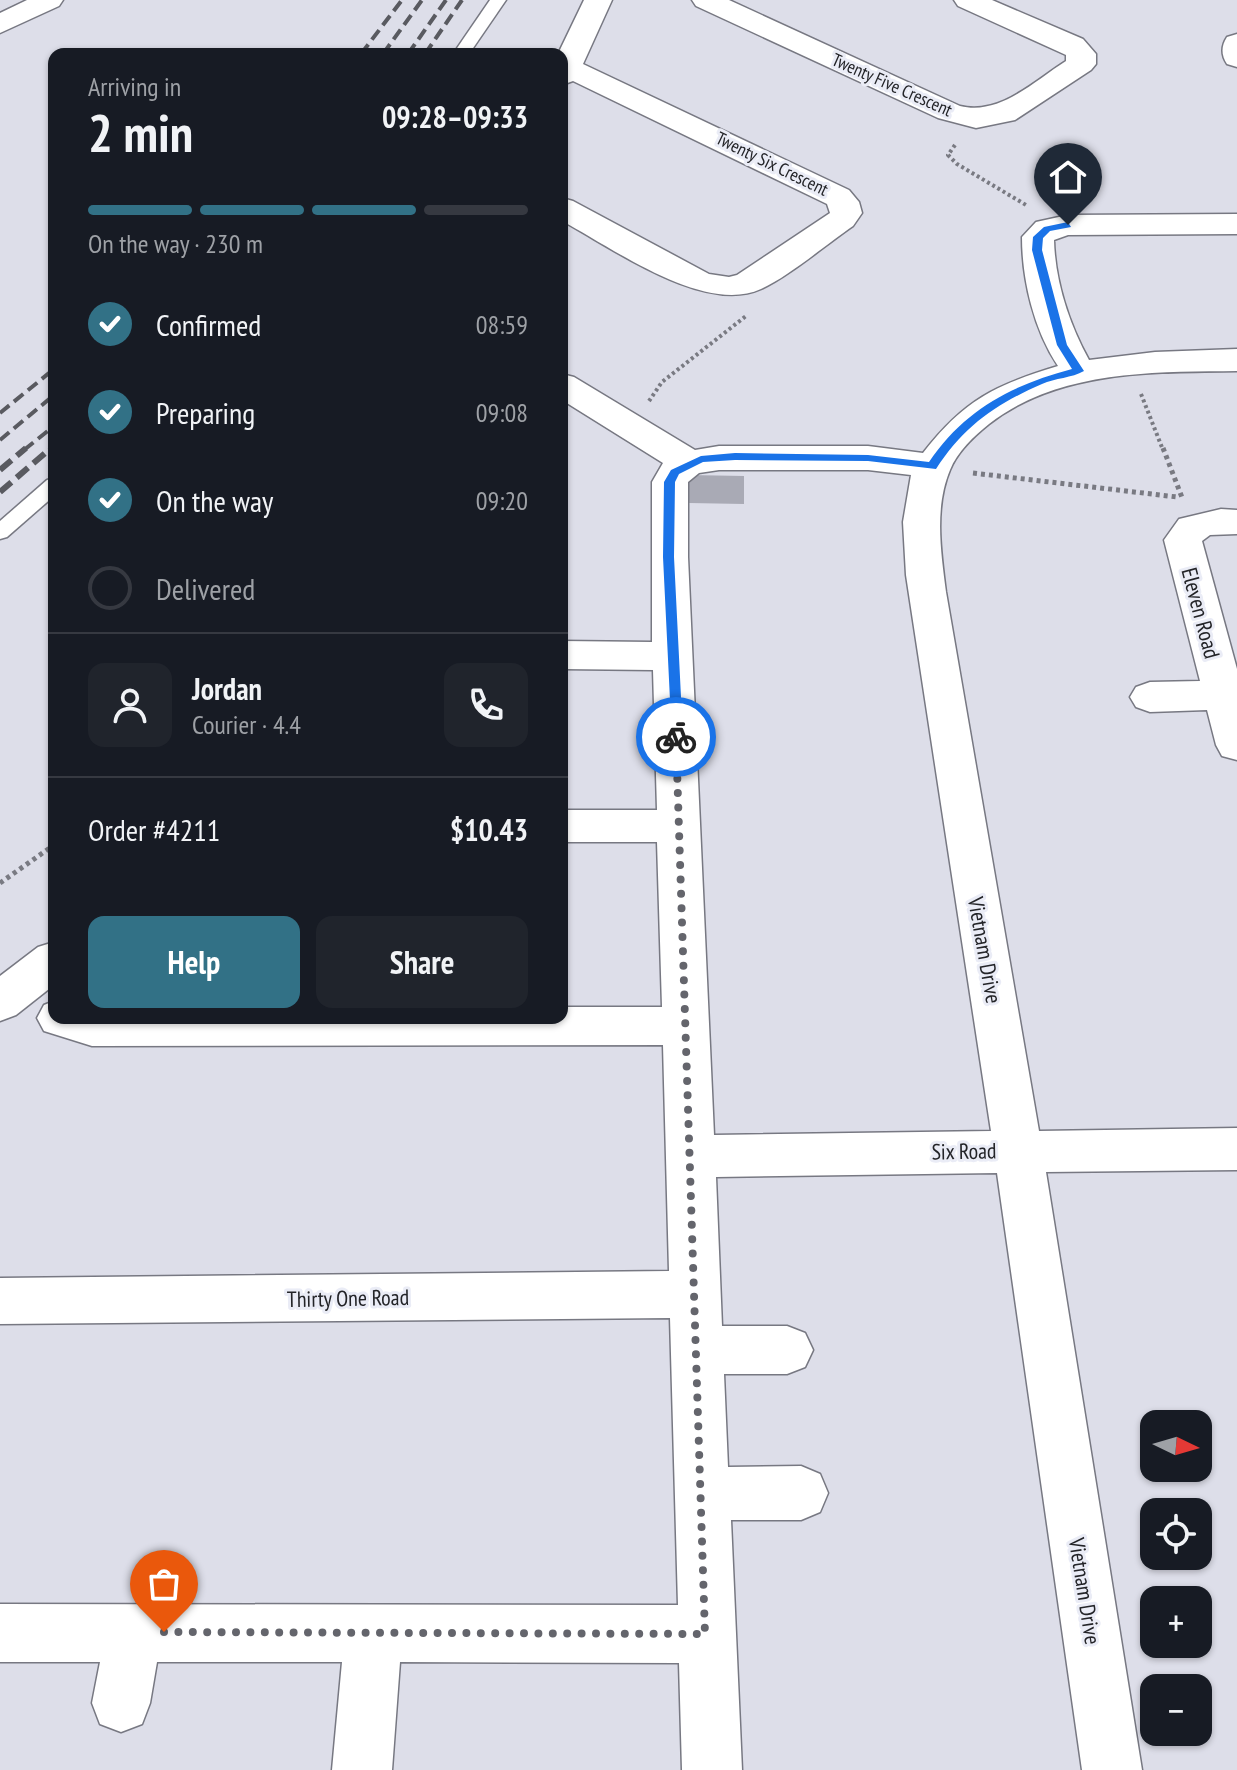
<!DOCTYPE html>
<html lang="en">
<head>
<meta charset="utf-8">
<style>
  :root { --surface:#171b24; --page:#20242c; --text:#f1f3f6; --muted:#9ea1a6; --line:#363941; --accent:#327186 }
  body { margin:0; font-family:"PT Sans Narrow",sans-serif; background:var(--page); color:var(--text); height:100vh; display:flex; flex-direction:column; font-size:30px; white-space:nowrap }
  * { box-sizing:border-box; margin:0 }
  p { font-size:26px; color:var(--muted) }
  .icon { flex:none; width:44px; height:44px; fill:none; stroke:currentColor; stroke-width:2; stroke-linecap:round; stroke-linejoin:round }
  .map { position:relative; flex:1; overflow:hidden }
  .sheet { position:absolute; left:48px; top:48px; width:520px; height:976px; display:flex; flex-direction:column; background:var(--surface); border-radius:16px; box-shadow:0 2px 6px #0004 }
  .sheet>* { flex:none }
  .needle { width:52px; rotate:95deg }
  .buttons { position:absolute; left:1140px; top:1410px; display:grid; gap:16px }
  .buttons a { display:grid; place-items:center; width:72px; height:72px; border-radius:16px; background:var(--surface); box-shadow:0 2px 6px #0004; font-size:40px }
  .pin { position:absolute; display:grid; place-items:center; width:68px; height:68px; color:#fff; margin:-82px -34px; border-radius:50% 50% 50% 0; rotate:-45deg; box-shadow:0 0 8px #0007 }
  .pin .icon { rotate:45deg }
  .courier { position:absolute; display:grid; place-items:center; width:80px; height:80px; margin:-40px; border:6px solid #1a73e8; border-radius:50%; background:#fff; color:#222; box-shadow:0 2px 10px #0007 }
  .summary em { font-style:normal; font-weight:800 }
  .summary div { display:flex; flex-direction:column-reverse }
  .summary { display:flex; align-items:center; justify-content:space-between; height:136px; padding:0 40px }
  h1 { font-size:52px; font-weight:800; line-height:60px }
  .bar { display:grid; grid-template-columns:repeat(4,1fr); gap:12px 8px; align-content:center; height:96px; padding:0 40px }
  .bar i { height:10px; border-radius:6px; background:var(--line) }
  .bar .active { background:var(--accent) }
  .bar p { grid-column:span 4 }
  .line { display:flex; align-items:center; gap:20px; padding:0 40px; border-top:2px solid var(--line) }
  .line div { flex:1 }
  .round { display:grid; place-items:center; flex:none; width:84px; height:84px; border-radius:16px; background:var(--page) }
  ol { padding:0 40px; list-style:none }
  li { display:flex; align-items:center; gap:24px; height:88px }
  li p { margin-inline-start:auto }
  li .icon { padding:8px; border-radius:50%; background:var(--accent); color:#fff; stroke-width:4 }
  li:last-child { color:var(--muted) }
  li i { width:44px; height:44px; border:4px solid var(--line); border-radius:50% }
  .action { display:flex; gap:16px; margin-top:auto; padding:16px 40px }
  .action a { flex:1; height:92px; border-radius:16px; background:var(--accent); color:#fff; font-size:32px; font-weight:800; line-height:92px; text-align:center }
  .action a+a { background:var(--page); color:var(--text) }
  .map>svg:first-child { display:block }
</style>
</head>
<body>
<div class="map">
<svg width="1237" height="1770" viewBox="0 0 1237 1770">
  <rect width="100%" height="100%" fill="#dddee9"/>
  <path fill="#a9aab5" d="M 689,475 L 744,476 L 744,504 L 689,503 Z"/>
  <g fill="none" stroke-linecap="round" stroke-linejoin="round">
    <g stroke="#777882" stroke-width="3">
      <g id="lane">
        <path d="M 490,0 L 506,0 L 469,54 L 453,54 Z"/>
        <path d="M 54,478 L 54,496 L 7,537 L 0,539 L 0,521 L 47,480 Z"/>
      </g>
    </g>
    <g stroke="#777882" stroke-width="3">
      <g id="street">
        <path d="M 27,0 L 63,0 L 59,6 L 0,33 L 0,13 Z"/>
        <path d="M 584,0 L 612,0 L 583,64 L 849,190 L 859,202 L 862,213 L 853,226 C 828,243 788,277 761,289 C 704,315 613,248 562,221 L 562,198 L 573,201 L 709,274 L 729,277 L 737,275 L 830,213 L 827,204 L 573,81 L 562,85 L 562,54 L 558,54 Z"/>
        <path d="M 692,0 L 729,0 L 960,106 C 1000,116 1034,81 1066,61 L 1066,55 L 958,6 L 954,0 L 992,0 L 1083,39 L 1096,54 L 1096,64 L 1091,70 L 1015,120 L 976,128 L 938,118 L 696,6 Z"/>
        <path d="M 1237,34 L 1237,67 L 1227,64 C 1221,55 1221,46 1227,37 Z"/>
        <path d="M 1237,214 L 1237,234 L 1068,235 L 1054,240 C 1055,281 1069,324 1089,360 L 1155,352 L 1237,349 L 1237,371 C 1153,372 1058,370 989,424 C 974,436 957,452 950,470 C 934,508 941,553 946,592 L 1039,1131 L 1237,1128 L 1237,1170 L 1046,1172 L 1142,1770 L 1082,1770 L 997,1173 L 716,1177 L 722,1326 L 787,1326 L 805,1333 L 813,1350 L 805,1367 L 787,1374 L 724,1374 L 728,1467 L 801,1466 L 820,1474 L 828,1493 L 820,1512 L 801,1520 L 731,1520 L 742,1770 L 682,1770 L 679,1663 L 400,1662 L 392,1770 L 332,1770 L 342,1662 L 157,1662 L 150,1703 L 142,1724 L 121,1732 L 100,1724 L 92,1703 L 100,1662 L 0,1662 L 0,1604 L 678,1605 L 670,1318 L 0,1324 L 0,1278 L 669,1271 L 663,1045 L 92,1046 L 44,1031 L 37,1018 L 44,1005 L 54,1001 L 54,1018 L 562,1018 L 562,1007 L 662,1007 L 657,842 L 562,842 L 562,810 L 657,810 L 653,670 L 562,669 L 562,641 L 652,642 L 652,482 L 663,463 L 562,400 L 562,374 L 574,377 L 695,450 L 719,446 L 868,446 L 923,453 C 964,400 995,385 1058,366 C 1034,330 1022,280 1022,237 L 1036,222 L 1068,215 ZM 719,470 L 868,470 L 911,475 L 903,522 L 906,575 L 991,1131 L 714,1135 L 688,557 L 688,482 L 699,473 Z"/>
        <path d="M 1221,509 L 1237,510 L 1237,534 L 1210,535 L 1202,541 L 1237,669 L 1237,760 L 1222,756 L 1216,745 L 1207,710 L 1150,712 L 1136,707 L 1130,697 L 1136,687 L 1150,682 L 1200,681 L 1164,540 L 1179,519 Z"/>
        <path d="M 54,942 L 54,985 L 16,1015 L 0,1021 L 0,976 L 38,947 Z"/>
      </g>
    </g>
    <g stroke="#797a82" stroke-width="4" stroke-dasharray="3 3" stroke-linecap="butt">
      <path d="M 955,145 L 948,155 L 957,164 L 1026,205"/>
      <path d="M 1141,394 L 1163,450"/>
      <path d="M 649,401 L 662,382 L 746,316"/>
    </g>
    <g stroke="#797a82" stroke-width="5" stroke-dasharray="4 4" stroke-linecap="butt">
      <path d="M 1163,448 L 1183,500"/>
      <path d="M 973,473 L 1177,497"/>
      <path d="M 0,883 L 54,845"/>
    </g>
    <use href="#lane" fill="#fff" fill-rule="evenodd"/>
    <use href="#street" fill="#fff" fill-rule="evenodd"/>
    <g stroke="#595a60" stroke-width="4" stroke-dasharray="12 6" stroke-linecap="butt">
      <path d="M 361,54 L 402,0"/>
      <path d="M 383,54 L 422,0"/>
      <path d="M 408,54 L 446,0"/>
      <path d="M 425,54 L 462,0"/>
      <path d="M 0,413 L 54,369"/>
      <path d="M 0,440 L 54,395"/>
      <path d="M 24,450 L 54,426"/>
      <path d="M 49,450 L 54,446"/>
    </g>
    <g stroke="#595a60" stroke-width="6" stroke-dasharray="15 7" stroke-linecap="butt">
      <path d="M 0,470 L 26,448"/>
      <path d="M 0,492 L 51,448"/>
    </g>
  </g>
  <path fill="#1a73e8" d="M 1068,222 L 1071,227 L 1050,231 L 1043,238 L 1042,250 L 1067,345 L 1084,371 C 1072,378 1055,378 1042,384 C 996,404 964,426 936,469 L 868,461 L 735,460 L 703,462 L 679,474 L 675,482 L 674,557 L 683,737 L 676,742 L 672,741 L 663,557 L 664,482 L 671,470 L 701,456 L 735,453 L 868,455 L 929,462 C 965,409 1012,385 1072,369 L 1057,345 L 1032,250 L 1033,237 L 1044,227 Z"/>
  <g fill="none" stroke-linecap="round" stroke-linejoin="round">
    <path stroke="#64656c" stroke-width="8" stroke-dasharray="0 14.4" d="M 164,1632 L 705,1634 L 676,737"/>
  </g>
  <g text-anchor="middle" stroke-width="6" stroke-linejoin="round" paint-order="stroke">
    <g font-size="18" fill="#232428" stroke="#eaecf6">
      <text transform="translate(892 85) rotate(24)" y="6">Twenty Five Crescent</text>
      <text transform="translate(772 164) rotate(26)" y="6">Twenty Six Crescent</text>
    </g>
    <g font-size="22" fill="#232428" stroke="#eaecf6">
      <text transform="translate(1201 613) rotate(75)" y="8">Eleven Road</text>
      <text transform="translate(985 950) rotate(80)" y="8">Vietnam Drive</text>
      <text transform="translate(964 1151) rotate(-1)" y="8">Six Road</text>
      <text transform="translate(348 1298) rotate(-1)" y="8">Thirty One Road</text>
      <text transform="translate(1085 1591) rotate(81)" y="8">Vietnam Drive</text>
    </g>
  </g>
</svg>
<div class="buttons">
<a><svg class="needle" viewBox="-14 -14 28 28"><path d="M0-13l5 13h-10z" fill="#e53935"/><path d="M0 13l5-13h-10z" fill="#9ea1a6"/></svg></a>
<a><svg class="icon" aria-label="locate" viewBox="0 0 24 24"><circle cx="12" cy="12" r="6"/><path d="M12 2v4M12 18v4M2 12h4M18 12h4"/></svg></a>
<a>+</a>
<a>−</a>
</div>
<div class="pin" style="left:164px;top:1632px;background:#ea580c"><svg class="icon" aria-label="bag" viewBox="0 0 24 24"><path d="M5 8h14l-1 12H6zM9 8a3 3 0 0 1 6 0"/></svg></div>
<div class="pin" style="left:1068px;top:225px;background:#1f2937"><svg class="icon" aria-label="home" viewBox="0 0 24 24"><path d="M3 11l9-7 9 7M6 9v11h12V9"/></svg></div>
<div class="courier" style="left:676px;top:737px"><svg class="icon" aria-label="bike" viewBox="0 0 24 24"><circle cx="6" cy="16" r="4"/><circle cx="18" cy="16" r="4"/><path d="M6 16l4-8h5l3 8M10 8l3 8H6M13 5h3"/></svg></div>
<section class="sheet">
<div class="summary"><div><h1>2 min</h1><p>Arriving in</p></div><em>09:28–09:33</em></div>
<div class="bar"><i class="active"></i><i class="active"></i><i class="active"></i><i></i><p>On the way · 230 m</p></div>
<ol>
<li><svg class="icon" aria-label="check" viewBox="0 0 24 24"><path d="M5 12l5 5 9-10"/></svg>Confirmed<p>08:59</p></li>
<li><svg class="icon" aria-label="check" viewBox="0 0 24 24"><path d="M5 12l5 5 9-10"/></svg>Preparing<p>09:08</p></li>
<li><svg class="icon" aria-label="check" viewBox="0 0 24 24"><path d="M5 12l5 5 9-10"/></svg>On the way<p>09:20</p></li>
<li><i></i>Delivered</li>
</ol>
<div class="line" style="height:144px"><a class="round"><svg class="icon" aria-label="person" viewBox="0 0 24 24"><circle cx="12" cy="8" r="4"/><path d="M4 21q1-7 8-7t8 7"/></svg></a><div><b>Jordan</b><p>Courier · 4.4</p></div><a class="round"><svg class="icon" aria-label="phone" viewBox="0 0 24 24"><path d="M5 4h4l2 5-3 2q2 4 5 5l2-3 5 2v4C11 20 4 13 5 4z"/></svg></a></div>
<div class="line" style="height:104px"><div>Order #4211</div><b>$10.43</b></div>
<div class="action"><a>Help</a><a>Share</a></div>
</section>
</div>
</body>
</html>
